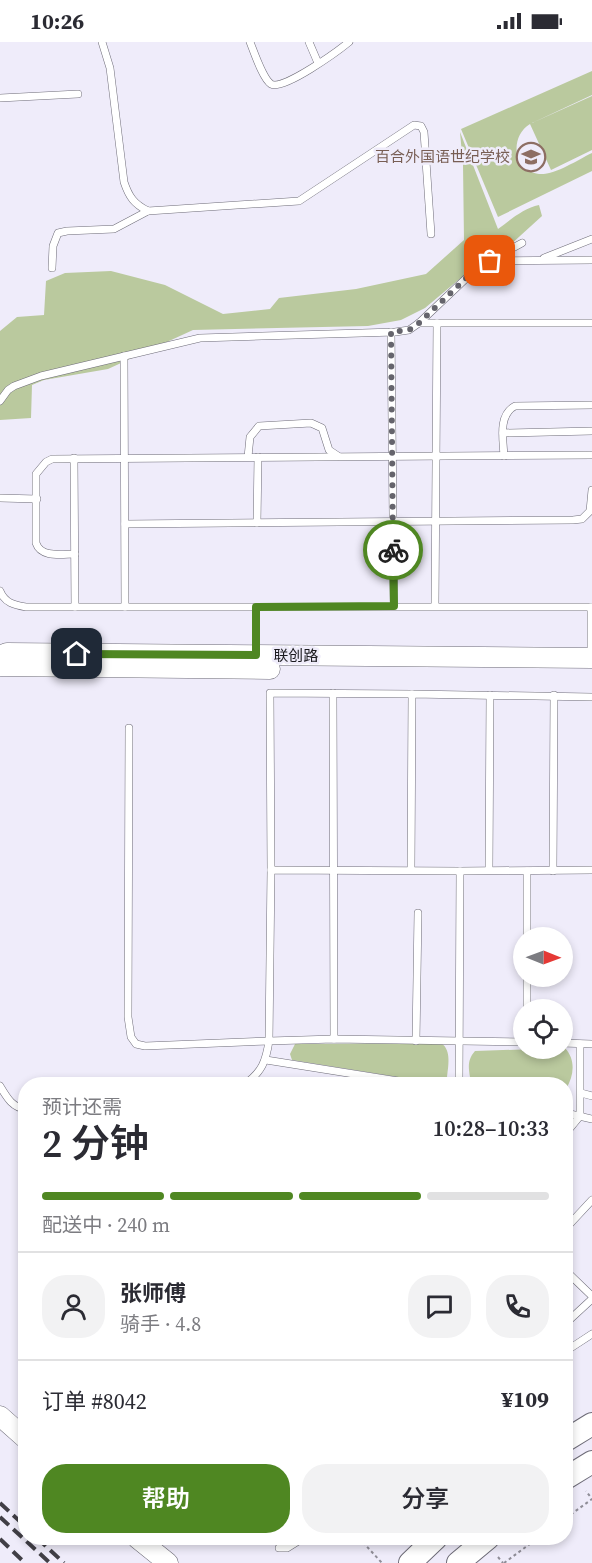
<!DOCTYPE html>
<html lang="zh">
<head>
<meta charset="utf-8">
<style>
  :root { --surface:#fff; --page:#f2f2f3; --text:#2b2b33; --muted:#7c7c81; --line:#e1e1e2; --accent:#4f8722 }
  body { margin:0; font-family:"Source Serif 4","Noto Sans SC",serif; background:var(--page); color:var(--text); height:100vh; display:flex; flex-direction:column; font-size:22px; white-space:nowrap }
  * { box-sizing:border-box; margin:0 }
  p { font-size:20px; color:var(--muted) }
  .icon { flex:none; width:33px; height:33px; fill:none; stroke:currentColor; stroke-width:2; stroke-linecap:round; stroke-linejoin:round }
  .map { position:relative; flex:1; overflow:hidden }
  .side { position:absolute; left:18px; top:1035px; width:555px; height:468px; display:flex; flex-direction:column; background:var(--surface); border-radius:24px; box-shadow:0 3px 9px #0003 }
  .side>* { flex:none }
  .needle { width:39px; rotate:91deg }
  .controls { position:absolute; left:513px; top:885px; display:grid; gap:12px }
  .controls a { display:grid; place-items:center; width:60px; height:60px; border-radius:50%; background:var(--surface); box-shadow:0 3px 9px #0003; font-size:30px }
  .pin { position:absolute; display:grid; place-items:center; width:51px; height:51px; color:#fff; margin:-26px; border-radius:12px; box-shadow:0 3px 9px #0006 }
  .courier { position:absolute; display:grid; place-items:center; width:60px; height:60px; margin:-30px; border:4px solid #4f8722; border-radius:50%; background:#fff; color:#222; box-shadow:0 2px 8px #0007 }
  .overview em { font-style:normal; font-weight:600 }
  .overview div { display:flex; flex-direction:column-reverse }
  .overview { display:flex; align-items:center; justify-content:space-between; height:102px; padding:0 24px }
  h1 { font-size:39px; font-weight:600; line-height:45px }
  .bar { display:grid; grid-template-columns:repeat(4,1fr); gap:9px 6px; align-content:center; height:72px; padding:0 24px }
  .bar i { height:8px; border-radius:4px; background:var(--line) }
  .bar .current { background:var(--accent) }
  .bar p { grid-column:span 4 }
  .line { display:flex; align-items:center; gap:15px; padding:0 24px; border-top:2px solid var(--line) }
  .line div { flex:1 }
  .round { display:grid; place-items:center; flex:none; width:63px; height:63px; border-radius:24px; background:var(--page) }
  .primary-button { display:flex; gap:12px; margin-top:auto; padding:12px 24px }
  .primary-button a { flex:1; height:69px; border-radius:24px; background:var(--accent); color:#fff; font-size:24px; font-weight:600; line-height:69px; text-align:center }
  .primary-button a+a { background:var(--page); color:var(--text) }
  .status { display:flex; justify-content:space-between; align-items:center; height:42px; padding:0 30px; background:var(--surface); direction:ltr }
  .status svg { height:16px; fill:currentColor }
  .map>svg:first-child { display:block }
</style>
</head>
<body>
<div class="status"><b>10:26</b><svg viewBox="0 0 49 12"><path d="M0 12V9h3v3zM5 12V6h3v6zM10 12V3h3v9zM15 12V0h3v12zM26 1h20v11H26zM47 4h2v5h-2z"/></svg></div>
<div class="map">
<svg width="592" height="1521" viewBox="0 0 592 1521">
  <rect width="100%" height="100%" fill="#efecfa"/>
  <g fill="#bac99e">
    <path d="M 592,29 L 592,53 L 532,81 L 592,54 L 592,108 L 551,128 L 530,82 C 509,95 513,129 539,132 C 556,133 577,118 592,111 L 592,129 L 498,175 L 461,87 Z"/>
    <path d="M 460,90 L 498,187 C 510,178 524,166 539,163 L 542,174 L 509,204 L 481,219 L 425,266 L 401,278 L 368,284 L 193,288 L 108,327 L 44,338 L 32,343 L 31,376 L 0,378 L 0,289 L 17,275 L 44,273 L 46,239 L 65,231 L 111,229 L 165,243 L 223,272 L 270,267 L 279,256 L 356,247 L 426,232 L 464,198 L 463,123 Z"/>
    <path d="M 441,1001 C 452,1008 448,1025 447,1036 L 441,1042 L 292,1018 L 290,1012 L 295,1002 Z"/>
    <path d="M 565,1006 C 576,1018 574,1034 566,1047 L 566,1042 C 546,1042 483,1047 470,1035 C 468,1024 468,1017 475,1009 Z"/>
  </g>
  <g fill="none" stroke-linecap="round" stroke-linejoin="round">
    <g stroke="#6e6c78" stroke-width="8">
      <g id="lane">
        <path d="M 102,0 L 110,26 L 124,140 C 129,155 134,162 148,169 L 299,159 L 414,83 L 421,84 L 424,90 L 431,192"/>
        <path d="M 250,0 C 254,10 263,37 271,42 C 283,49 338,9 349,0"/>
        <path d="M 309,0 L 318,21"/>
        <path d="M 0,56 L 78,52"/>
        <path d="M 544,216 L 592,197"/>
        <path d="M 492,217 L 522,201"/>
        <path d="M 52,226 L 53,204 L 58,191 L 67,189 L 114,187 L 148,169"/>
        <path d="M 419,281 L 592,281"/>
        <path d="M 391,290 L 394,564"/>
        <path d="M 124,314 L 125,565"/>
        <path d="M 0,359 L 8,348 L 14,344 L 41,334 L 200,296 L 395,290 L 409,288 L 419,281 L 477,226 L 490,219 L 592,218"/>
        <path d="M 503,391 L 592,389"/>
        <path d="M 504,414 C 503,397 498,373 515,364 L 592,363"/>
        <path d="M 248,415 L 250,395 L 259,384 L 311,381 L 322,386 L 329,408 L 338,414"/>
        <path d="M 74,416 L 75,565"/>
        <path d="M 0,456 L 37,457"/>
        <path d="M 257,481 L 258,415"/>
        <path d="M 125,482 L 573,478 L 582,477 L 590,469 L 592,448"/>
        <path d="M 75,512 C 61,512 41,516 36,501 L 36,432 L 46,420 L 52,417 L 592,413"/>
        <path d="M 0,549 C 5,561 14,563 26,565 L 592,565"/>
        <path d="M 435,564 L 437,281"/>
        <path d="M 256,565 L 256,610"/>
        <path d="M 591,613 L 591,565"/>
        <path d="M 333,651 L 334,997"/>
        <path d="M 129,686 L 128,975 L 131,995 L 136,1002 L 145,1004 L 269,999 L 271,828 L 460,829 L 459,1042"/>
        <path d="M 271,828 L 270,651 L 412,652"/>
        <path d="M 411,828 L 412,652 L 592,655"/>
        <path d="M 489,828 L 490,653"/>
        <path d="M 460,829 L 592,828"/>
        <path d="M 553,829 L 554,653"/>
        <path d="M 527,896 L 527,829"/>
        <path d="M 527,968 L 527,934"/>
        <path d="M 416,999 L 418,871"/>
        <path d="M 562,1001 L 592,1002"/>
        <path d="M 266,1018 L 417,1042"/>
        <path d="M 245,1042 C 262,1030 266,1019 269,999 L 334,997 L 524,1000"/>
        <path d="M 0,1044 C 6,1054 12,1066 26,1067"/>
        <path d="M 581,1051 L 592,1054"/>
        <path d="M 566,1071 L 592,1077"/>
        <path d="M 566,1091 L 580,1074 L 580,1002"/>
        <path d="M 566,1186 L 592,1158"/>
        <path d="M 566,1229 L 592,1254"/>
        <path d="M 566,1281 L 592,1257"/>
        <path d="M 566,1309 L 592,1292"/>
        <path d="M 279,1506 L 287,1506 L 303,1496"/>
      </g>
    </g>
    <g stroke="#6e6c78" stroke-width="21">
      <g id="secondary">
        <path d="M 0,614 L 7,611 L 592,616"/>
        <path d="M 0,624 L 270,627"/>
        <path d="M 0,1374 L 26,1397"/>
        <path d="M 137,1496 L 168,1521"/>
      </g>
    </g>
    <g stroke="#6e6c78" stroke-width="24">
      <g id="primary">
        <path d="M 566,1398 L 592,1382"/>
        <path d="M 566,1436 L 592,1420"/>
        <path d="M 410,1521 L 436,1496"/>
        <path d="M 458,1521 L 488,1496"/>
      </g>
    </g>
    <g stroke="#8f8d97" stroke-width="2" stroke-dasharray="3 3" stroke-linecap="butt">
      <path d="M 566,1476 L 592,1457 L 586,1449"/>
      <path d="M 359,1496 L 382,1521"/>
      <path d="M 498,1515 L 503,1521"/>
      <path d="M 504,1521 L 538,1496"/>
    </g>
    <use href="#lane" stroke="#fff" stroke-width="7"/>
    <use href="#secondary" stroke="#fff" stroke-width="20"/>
    <use href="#primary" stroke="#fff" stroke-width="22"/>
    <g stroke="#413f46" stroke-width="4" stroke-dasharray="12 6" stroke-linecap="butt">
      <path d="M 0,1461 L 26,1485"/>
      <path d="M 0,1475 L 50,1521"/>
      <path d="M 37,1496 L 64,1521"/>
      <path d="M 0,1497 L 25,1521"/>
    </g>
  </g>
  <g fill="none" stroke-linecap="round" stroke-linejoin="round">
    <path stroke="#65646c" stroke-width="6" stroke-dasharray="0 10.8" d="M 393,508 L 391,290 L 409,288 L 419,281 L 477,226 L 490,219"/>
    <path stroke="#4f8722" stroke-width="8" d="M 77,612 L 256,613 L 256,565 L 394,564 L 393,508"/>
  </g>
  <defs>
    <g id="school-ring" transform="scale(1.5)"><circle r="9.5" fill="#efecfa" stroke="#8d6e63" stroke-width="1.5"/><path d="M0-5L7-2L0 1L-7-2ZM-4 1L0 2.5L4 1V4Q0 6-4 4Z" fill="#8d6e63"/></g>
  </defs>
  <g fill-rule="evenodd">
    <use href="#school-ring" x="531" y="115"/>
  </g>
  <g text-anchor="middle" stroke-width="5" stroke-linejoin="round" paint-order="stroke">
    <g font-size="15" fill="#785e54" stroke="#efecfa" text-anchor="end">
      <text x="510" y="120">百合外国语世纪学校</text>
    </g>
    <g font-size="15" fill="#1b1a1f" stroke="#efecfa">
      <text x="296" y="619">联创路</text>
    </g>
  </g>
</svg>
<div class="controls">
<a><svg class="needle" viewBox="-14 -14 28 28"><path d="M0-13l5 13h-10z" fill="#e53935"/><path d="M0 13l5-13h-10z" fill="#7c7c81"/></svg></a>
<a><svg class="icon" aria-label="locate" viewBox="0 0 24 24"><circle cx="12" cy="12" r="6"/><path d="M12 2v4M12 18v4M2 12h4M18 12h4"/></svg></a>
</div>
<div class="pin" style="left:490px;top:219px;background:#ea580c"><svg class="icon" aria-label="bag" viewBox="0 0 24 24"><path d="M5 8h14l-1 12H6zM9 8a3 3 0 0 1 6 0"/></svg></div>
<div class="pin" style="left:77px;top:612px;background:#1f2937"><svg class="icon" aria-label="home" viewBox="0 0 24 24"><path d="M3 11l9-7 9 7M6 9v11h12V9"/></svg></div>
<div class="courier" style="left:393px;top:508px"><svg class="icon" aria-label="bike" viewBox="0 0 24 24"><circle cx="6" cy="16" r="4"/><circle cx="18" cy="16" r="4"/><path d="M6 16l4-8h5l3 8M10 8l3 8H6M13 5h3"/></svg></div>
<section class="side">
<div class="overview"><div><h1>2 分钟</h1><p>预计还需</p></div><em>10:28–10:33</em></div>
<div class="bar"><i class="current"></i><i class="current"></i><i class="current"></i><i></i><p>配送中 · 240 m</p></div>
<div class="line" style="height:108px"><a class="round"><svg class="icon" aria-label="person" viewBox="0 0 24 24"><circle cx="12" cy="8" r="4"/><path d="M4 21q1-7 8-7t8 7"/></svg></a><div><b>张师傅</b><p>骑手 · 4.8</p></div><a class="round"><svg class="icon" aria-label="chat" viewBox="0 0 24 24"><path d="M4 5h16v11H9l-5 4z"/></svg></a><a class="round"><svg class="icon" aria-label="phone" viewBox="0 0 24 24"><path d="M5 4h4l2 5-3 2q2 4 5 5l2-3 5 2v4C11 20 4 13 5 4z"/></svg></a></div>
<div class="line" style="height:78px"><div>订单 #8042</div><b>¥109</b></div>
<div class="primary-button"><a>帮助</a><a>分享</a></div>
</section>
</div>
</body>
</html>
